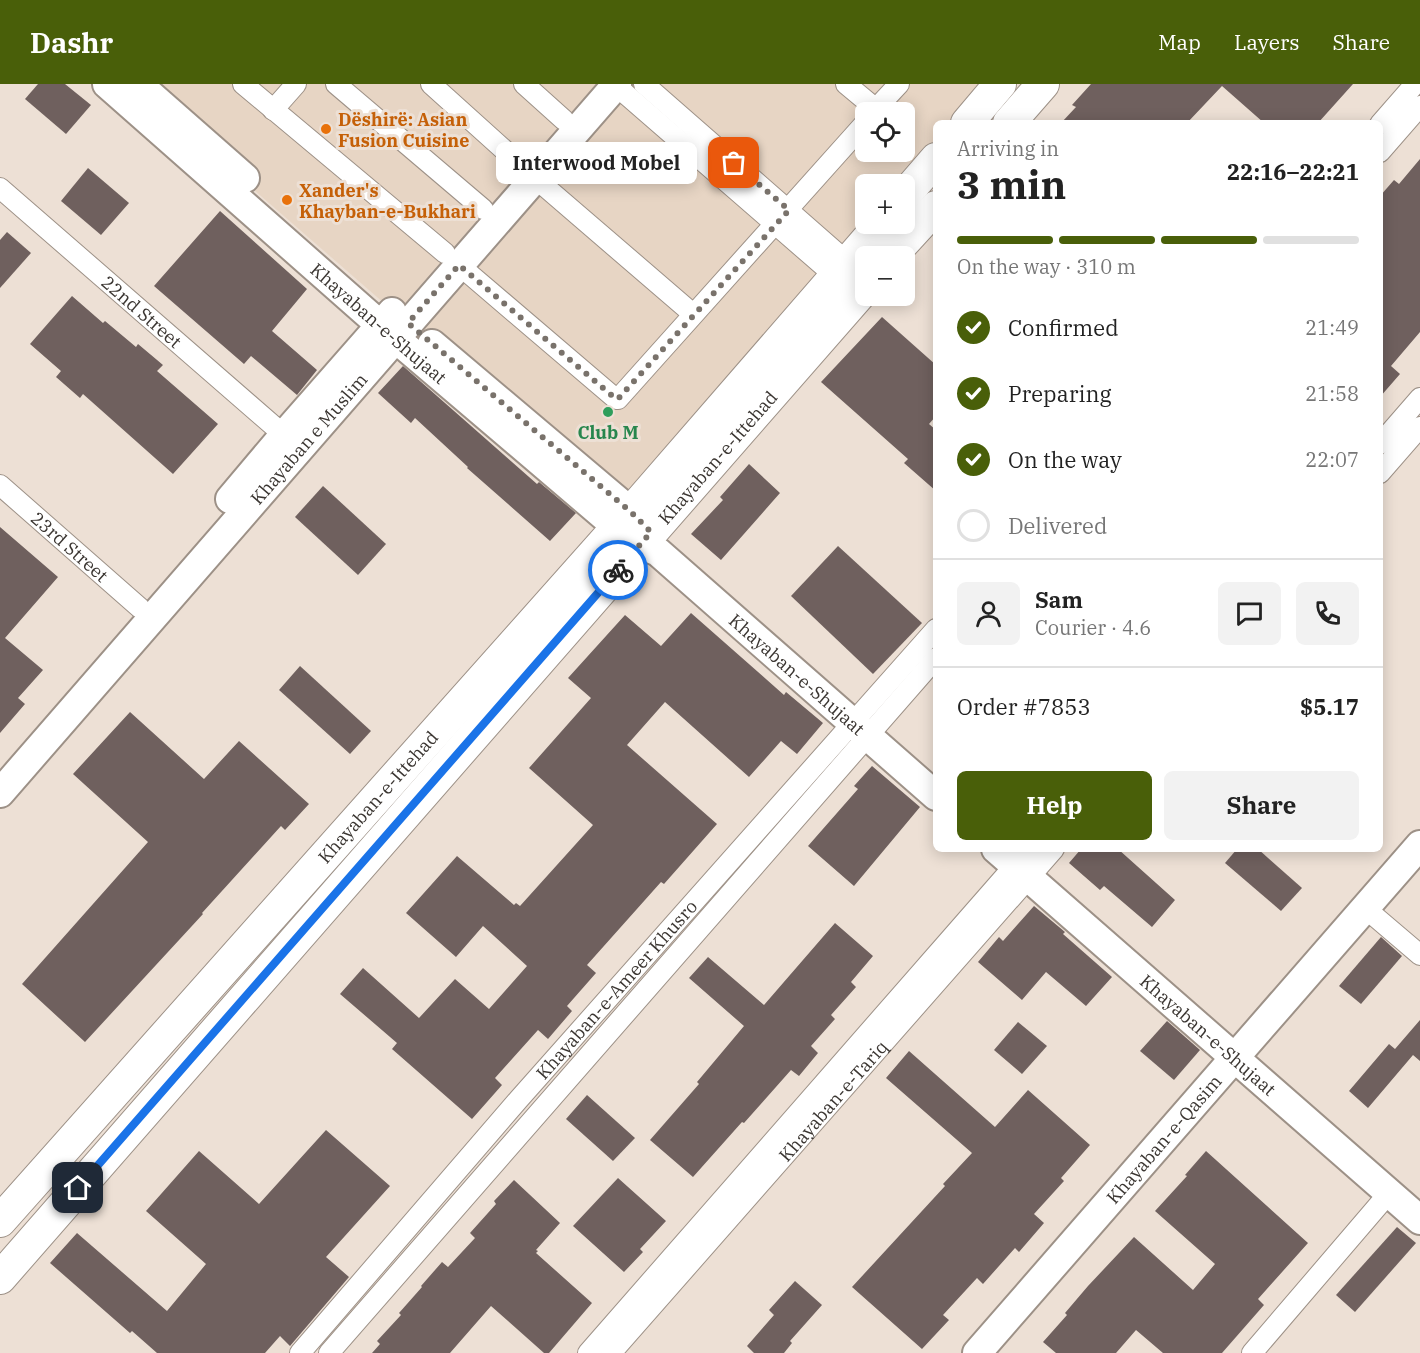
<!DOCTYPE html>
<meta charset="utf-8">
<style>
:root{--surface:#fff;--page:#f2f2f2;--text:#222;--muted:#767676;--line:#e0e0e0;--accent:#495f09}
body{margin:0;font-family:"IBM Plex Serif",serif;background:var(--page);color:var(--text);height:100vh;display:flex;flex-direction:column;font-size:22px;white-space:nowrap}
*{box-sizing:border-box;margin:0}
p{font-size:20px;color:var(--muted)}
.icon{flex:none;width:33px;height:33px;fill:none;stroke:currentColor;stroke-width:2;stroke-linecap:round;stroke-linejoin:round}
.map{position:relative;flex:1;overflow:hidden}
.panel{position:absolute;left:933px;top:36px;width:450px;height:732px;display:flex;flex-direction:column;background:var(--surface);border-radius:9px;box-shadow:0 3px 15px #0003}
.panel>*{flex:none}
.controls{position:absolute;left:855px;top:18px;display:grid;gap:12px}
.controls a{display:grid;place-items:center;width:60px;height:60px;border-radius:9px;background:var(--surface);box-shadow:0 3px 15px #0003;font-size:30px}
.pin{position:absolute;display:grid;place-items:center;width:51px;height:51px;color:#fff;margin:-26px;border-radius:12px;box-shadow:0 3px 9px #0006}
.courier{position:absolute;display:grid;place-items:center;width:60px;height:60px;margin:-30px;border:4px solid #1a73e8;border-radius:50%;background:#fff;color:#222;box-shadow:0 2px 8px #0007}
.bubble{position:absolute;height:42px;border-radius:9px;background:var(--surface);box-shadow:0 3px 15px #0003;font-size:20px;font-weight:700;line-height:42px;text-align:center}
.head em{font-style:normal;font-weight:700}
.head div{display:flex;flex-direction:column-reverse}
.head{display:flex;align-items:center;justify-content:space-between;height:102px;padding:0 24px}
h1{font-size:39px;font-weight:700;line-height:45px}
.bar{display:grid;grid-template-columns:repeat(4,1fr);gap:9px 6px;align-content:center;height:72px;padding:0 24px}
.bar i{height:8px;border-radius:4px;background:var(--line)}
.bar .selected{background:var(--accent)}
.bar p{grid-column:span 4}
.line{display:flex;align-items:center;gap:15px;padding:0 24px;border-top:2px solid var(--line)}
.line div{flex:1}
.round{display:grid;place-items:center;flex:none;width:63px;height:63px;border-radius:9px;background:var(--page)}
ol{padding:0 24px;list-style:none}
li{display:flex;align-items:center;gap:18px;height:66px}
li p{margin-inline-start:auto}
li .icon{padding:6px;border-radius:50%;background:var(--accent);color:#fff;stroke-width:4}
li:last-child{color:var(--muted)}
li i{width:33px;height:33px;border:3px solid var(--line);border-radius:50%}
.button{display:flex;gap:12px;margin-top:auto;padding:12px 24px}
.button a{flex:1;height:69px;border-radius:9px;background:var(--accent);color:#fff;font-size:24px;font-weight:700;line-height:69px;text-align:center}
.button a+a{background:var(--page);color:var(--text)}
header{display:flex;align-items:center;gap:36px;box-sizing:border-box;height:84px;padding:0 30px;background:var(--accent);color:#fff}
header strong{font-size:28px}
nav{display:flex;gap:33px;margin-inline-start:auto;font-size:21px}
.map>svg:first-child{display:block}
</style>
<header>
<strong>Dashr</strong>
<nav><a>Map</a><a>Layers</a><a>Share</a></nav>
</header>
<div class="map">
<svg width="1420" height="1269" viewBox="0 0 1420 1269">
<rect width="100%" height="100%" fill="#ede0d5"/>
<!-- commercial -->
<path fill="#e7d5c4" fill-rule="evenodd" d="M132 0H982L949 39H936V54L897 100H866L865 138 622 426ZM866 28H904V68H866Z"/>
<!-- building -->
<g fill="#6f605e">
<path d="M38 0H65L91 21 66 50 25 15Z"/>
<path d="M1091 0H1353L1318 39H1264L1222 2 1187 39H1061L1076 23 1072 21Z"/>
<path d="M1420 75V248L1391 282 1400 290 1380 313V112L1394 96 1399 100Z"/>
<path d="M88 84 129 119 101 151 61 117Z"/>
<path d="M220 127 307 205 272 247 317 286 297 311 251 272 244 280 154 202Z"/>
<path d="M7 148 31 169 0 204V156Z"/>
<path d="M72 212 103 239 105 237 136 263 138 260 163 281 157 287 218 340 173 390 83 310 80 314 56 293 61 287 30 260Z"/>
<path d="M882 233 936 281V332L929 340 936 346V407L904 379 908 375 821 298Z"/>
<path d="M403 282 537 400 539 398 576 429 550 457 467 384 468 383 415 334 411 339 378 309Z"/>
<path d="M749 380 780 409 721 476 691 450 723 416 720 413Z"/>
<path d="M323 402 386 460 358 491 295 433Z"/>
<path d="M0 443 58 493 5 554 43 586 18 614 25 620 0 649Z"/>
<path d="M838 462 922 539 873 590 791 512Z"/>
<path d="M691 529 784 611 786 608 823 639 797 670 781 657 749 693 665 618 627 661 717 740 664 800 661 798 587 881 596 889 567 922 572 927 548 955 538 946 495 994 502 1001 472 1035 392 965 397 959 340 910 363 884 419 934 455 895 489 925 527 882 483 842 456 873 406 829 457 772 514 821 516 819 520 822 593 741 529 684 591 614 568 594 625 531 661 562Z"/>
<path d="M300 582 371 647 350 670 279 606Z"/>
<path d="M130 628 204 695 239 657 309 720 285 746 281 742 202 829 203 830 85 958 22 900 148 758 73 690Z"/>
<path d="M872 682 920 723 854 802 808 762 858 705 854 702Z"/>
<path d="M1081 765H1118L1175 816 1152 843 1104 802 1100 806 1069 779Z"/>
<path d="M1237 765H1258L1302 804 1281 827 1225 779Z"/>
<path d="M1034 822 1065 848 1063 850 1112 893 1086 922 1046 888 1022 916 978 878 999 853 1003 857Z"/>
<path d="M835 839 873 872 851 898 856 903 831 931 835 935 811 962 818 969 799 992 791 986 744 1039 742 1038 693 1093 650 1056 699 1000 697 998 744 942 689 894 708 873 764 921Z"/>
<path d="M1381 853 1402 872 1361 920 1339 902Z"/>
<path d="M1420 936V977L1413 971 1368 1024 1349 1007 1389 960 1395 965Z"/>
<path d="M1167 937 1200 966 1174 996 1140 967Z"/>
<path d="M1018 938 1047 962 1022 990 994 966Z"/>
<path d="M909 967 995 1043 1028 1006 1090 1061 1061 1094 1064 1097 1034 1130 1044 1139 1019 1168 1015 1164 983 1200 977 1194 943 1231 949 1236 922 1265 852 1203 945 1102 943 1100 972 1069 886 994Z"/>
<path d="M587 1011 635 1054 613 1077 566 1035Z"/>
<path d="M326 1046 390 1102 326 1173 349 1193 290 1262 280 1252 265 1269H157L132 1247 130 1249 50 1179 77 1149 167 1227 206 1180 146 1127 199 1067 259 1120Z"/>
<path d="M1206 1067 1308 1159 1258 1215 1264 1221 1222 1269H1163L1136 1246 1116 1269H1056L1043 1258 1067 1231 1065 1229 1088 1202 1134 1153 1193 1206 1215 1180 1155 1127 1187 1092 1185 1091Z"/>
<path d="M618 1094 666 1137 640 1165 643 1168 624 1188 573 1142Z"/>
<path d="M514 1096 560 1139 536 1166 538 1167 536 1169 592 1219 549 1269H544L491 1222 450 1269H372L380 1260 377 1257 401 1231 399 1229 422 1203 421 1202 442 1178 448 1183 475 1154 470 1149 496 1120 494 1117Z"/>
<path d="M1397 1143 1416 1159 1355 1228 1336 1211Z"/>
<path d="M795 1197 822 1221 790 1257 792 1259 784 1269H754L747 1262 774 1231 769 1226Z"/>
</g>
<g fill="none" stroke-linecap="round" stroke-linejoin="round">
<!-- street casing -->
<g stroke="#9d9187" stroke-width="22">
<g id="street">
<path d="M243 0 445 169"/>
<path d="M336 0 483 125"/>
<path d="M431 0 522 82"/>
<path d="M524 0 564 36"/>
<path d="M614 0 842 198"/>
<path d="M644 0 854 184"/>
<path d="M846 0 876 25"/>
<path d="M273 26 296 0"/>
<path d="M873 28 899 0"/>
<path d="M1380 40 1415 0"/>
<path d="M1380 68 1420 22"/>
<path d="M535 94 693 230"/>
<path id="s1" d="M0 104 284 351"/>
<path d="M459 181 616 315H618L866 38"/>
<path d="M1380 360 1420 314"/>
<path d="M1380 389 1420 343"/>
<path id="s2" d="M0 401 140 524"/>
<path d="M1365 824 1420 871"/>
<path id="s3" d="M300 1269 519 1015 936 545"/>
<path d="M329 1269 936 574"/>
<path d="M588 1269 1029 765"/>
<path id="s4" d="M611 1269 1054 765"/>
<path d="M1252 1269 1389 1109"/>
</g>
</g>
<!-- secondary casing -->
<g stroke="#9d9187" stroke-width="32">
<g id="secondary">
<path id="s5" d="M107 0 395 254 617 443 640 460 658 468 936 712"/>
<path d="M138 0 245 94"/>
<path d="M432 260 631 428 647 445"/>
<path d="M230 415 284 351 392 228"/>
<path id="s6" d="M0 709 617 0"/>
<path id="s7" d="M996 765 1420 1136"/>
<path id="s8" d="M977 1269 1420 761"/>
</g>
</g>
<!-- primary casing -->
<g stroke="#9d9187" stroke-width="34">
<g id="primary">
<path d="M967 39 1000 0"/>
<path d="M1009 39 1043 0"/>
<path d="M904 112 936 75"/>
<path d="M891 172 936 123"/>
<path id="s9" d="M0 1137 631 428 881 140"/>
<path id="s10" d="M0 1194 866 203"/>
</g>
</g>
<!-- street -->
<use href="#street" stroke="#fff" stroke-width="20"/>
<!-- secondary -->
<use href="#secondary" stroke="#fff" stroke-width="28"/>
<!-- primary -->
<use href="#primary" stroke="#fff" stroke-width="32"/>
</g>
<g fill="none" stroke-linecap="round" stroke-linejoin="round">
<!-- done -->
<path stroke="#79726b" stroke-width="6" stroke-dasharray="0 10.8" d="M618 486 651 448 631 428 408 239 459 181 616 315H618L789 126 734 79"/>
<!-- route -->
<path stroke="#1a73e8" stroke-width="8" d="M78 1104 618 486"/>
</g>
<!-- markers -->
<g fill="#e8710a" stroke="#ede0d5" stroke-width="2">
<circle cx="326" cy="45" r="6"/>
<circle cx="287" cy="116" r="6"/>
</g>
<circle fill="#2e9e5b" stroke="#ede0d5" stroke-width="2" cx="608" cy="328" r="6"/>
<g text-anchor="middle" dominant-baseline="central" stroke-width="6" stroke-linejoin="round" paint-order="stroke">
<!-- food labels -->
<g font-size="18" font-weight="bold" fill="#c56008" stroke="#ede0d5" text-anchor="start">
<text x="338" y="35">Dëshirë: Asian<tspan x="338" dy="21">Fusion Cuisine</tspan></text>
<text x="299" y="106">Xander's<tspan x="299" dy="21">Khayban-e-Bukhari</tspan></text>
</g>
<!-- street labels -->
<g font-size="18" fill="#3b3632" stroke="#ede0d5">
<text stroke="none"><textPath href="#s1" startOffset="188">22nd Street</textPath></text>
<text stroke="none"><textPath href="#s5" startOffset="362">Khayaban-e-Shujaat</textPath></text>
<text stroke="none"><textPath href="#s6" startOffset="470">Khayaban e Muslim</textPath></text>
<text stroke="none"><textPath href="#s10" startOffset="1090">Khayaban-e-Ittehad</textPath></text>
<text stroke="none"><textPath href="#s2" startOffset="93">23rd Street</textPath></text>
<text stroke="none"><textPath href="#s5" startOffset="909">Khayaban-e-Shujaat</textPath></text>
<text stroke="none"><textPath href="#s9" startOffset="568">Khayaban-e-Ittehad</textPath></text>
<text stroke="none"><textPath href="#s3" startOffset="482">Khayaban-e-Ameer Khusro</textPath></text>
<text stroke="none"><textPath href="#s7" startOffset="282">Khayaban-e-Shujaat</textPath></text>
<text stroke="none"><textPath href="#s4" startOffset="336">Khayaban-e-Tariq</textPath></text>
<text stroke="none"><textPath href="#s8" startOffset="284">Khayaban-e-Qasim</textPath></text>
</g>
<!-- leisure labels -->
<g font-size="18" font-weight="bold" fill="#27864d" stroke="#ede0d5">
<text x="608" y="348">Club M</text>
</g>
</g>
</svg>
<div class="controls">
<a><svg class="icon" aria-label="locate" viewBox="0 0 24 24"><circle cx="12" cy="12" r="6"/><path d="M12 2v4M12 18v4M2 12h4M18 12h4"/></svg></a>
<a>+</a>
<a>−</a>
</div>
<div class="pin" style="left:734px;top:79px;background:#ea580c"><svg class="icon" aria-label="bag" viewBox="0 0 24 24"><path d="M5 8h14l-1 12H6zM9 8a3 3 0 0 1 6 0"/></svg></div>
<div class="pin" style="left:78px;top:1104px;background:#1f2937"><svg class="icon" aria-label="home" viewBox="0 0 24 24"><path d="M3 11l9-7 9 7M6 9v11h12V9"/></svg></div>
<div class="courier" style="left:618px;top:486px"><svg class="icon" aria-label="bike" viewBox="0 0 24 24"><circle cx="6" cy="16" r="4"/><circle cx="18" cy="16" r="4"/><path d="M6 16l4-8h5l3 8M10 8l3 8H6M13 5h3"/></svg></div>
<div class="bubble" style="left:496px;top:58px;width:201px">Interwood Mobel</div>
<section class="panel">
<div class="head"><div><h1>3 min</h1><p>Arriving in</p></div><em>22:16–22:21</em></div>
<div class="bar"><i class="selected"></i><i class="selected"></i><i class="selected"></i><i></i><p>On the way · 310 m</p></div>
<ol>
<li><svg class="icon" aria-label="check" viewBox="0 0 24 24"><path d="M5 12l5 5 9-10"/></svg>Confirmed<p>21:49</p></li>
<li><svg class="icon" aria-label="check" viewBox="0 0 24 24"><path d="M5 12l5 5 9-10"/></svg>Preparing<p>21:58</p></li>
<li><svg class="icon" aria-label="check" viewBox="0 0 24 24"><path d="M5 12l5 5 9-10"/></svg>On the way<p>22:07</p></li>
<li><i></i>Delivered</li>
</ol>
<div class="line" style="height:108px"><a class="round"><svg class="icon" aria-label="person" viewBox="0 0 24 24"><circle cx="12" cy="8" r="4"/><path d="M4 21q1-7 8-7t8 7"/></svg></a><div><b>Sam</b><p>Courier · 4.6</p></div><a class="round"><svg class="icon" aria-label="chat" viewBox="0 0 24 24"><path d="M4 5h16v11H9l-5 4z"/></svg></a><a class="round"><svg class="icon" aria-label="phone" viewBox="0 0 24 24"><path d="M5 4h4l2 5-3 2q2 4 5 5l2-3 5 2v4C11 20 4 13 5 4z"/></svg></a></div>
<div class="line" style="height:78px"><div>Order #7853</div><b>$5.17</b></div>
<div class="button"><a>Help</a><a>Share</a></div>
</section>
</div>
